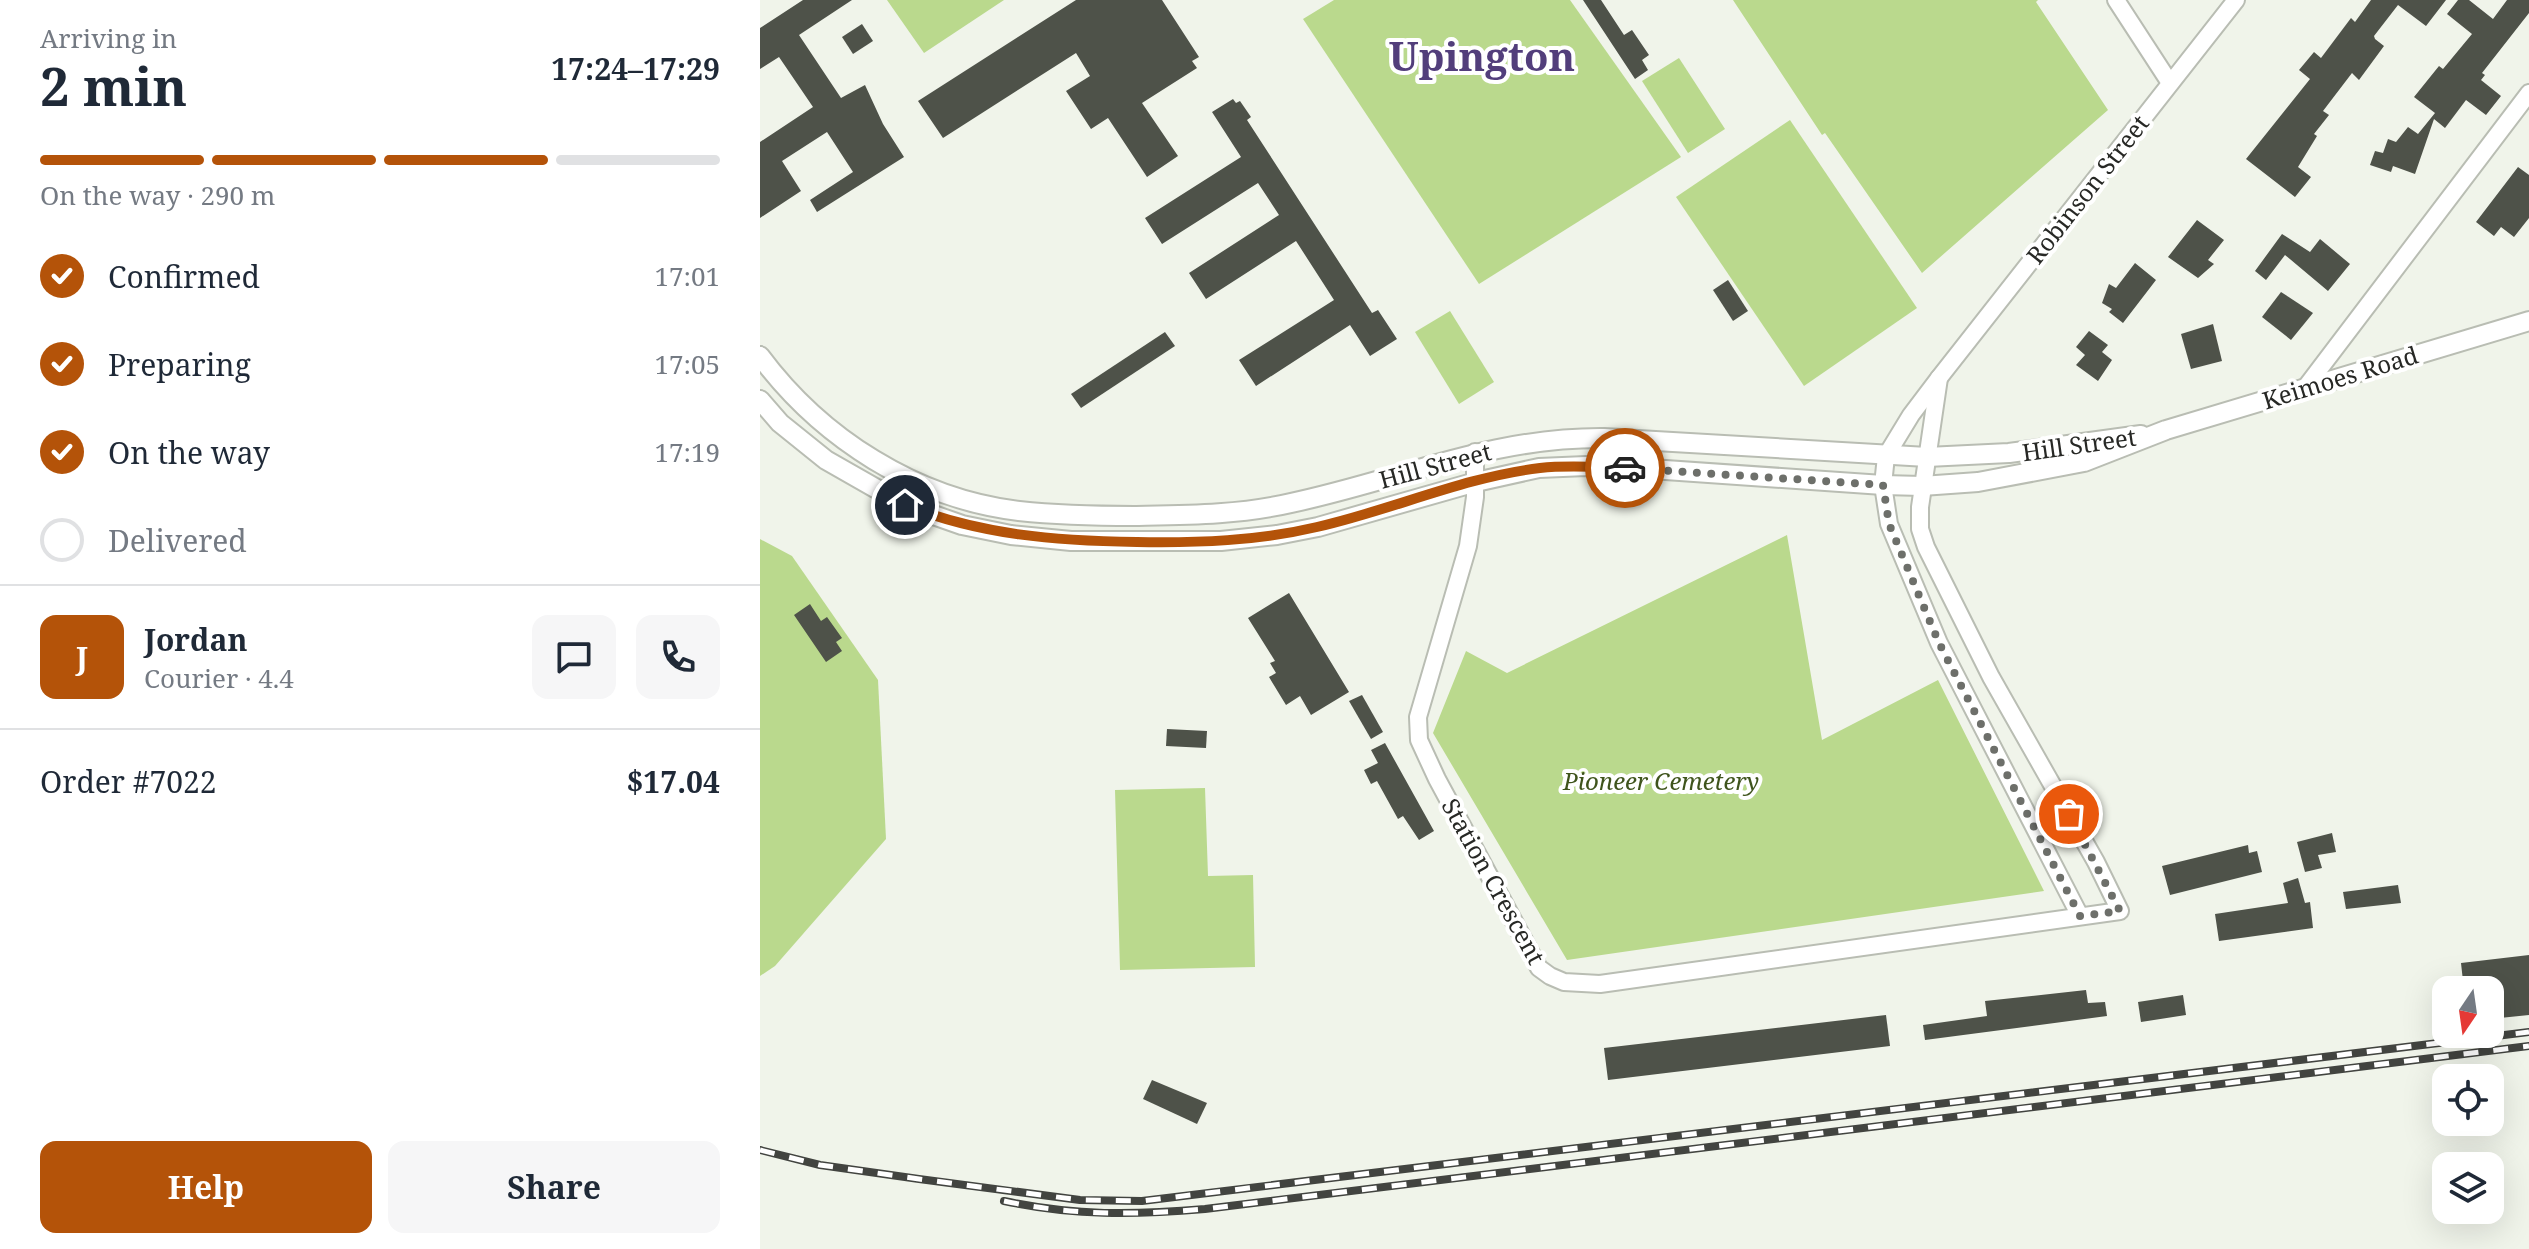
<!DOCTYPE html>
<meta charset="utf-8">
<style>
:root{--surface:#fff;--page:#f6f6f7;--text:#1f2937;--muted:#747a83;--line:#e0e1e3;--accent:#b45309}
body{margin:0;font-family:"Noto Serif",serif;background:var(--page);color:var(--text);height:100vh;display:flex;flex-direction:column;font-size:30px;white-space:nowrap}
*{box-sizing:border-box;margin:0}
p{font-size:26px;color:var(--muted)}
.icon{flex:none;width:44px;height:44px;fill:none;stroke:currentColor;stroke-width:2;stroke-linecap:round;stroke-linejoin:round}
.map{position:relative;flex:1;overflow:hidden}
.sheet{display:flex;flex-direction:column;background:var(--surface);width:760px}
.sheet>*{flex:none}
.needle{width:52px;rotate:193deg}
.fabs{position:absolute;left:1672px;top:976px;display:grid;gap:16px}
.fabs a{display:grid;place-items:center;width:72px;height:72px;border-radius:16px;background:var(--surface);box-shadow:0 8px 32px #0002;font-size:40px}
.pin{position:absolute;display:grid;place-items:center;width:68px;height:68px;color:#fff;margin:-34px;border:4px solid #fff;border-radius:50%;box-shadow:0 2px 8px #0007}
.courier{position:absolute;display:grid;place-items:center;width:80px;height:80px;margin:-40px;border:6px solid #b45309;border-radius:50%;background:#fff;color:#222;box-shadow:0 2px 10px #0007}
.headline em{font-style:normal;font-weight:700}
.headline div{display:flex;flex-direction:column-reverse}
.headline{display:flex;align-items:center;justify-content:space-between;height:136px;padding:0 40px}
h1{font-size:52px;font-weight:700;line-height:60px}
.bar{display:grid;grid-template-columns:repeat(4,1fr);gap:12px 8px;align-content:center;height:96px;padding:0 40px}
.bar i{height:10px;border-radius:6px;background:var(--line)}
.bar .active{background:var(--accent)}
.bar p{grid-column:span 4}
.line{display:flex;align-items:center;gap:20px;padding:0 40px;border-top:2px solid var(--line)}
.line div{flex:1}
.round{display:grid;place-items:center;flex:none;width:84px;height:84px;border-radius:16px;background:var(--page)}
ol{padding:0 40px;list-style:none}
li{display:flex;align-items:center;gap:24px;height:88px}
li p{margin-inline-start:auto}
li .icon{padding:8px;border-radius:50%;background:var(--accent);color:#fff;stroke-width:4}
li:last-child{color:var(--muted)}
li i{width:44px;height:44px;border:4px solid var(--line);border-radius:50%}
.primary-button{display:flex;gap:16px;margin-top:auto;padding:16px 40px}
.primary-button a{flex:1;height:92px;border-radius:16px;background:var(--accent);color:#fff;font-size:32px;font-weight:700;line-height:92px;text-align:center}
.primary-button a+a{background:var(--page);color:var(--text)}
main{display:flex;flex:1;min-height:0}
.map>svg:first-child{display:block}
</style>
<main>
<section class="sheet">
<div class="headline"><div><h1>2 min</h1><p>Arriving in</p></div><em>17:24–17:29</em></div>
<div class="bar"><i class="active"></i><i class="active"></i><i class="active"></i><i></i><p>On the way · 290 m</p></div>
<ol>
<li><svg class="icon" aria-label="check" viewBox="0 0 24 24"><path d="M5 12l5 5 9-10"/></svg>Confirmed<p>17:01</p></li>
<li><svg class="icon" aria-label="check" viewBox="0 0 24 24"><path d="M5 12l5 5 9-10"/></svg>Preparing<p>17:05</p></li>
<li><svg class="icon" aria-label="check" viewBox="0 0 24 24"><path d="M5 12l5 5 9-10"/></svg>On the way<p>17:19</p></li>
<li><i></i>Delivered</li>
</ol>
<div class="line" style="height:144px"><b class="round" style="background:var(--accent);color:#fff">J</b><div><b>Jordan</b><p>Courier · 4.4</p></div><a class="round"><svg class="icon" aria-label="chat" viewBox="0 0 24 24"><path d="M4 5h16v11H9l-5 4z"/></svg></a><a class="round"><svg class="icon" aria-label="phone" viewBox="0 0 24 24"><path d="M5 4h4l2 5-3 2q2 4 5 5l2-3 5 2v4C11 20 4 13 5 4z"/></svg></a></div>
<div class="line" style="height:104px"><div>Order #7022</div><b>$17.04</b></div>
<div class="primary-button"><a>Help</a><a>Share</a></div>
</section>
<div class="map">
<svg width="1769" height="1249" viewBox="0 0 1769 1249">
<rect width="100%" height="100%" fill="#f0f4ea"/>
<!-- green -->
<g fill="#bad98d">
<path d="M127 0H244L164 53Z"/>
<path d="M574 0H810L921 157 719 284 543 19Z"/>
<path d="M973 0H1278L1276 2 1348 110 1162 273 1065 133 1062 135Z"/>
<path d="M919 58 965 129 928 153 882 81Z"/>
<path d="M1030 120 1157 308 1044 386 916 197Z"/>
<path d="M690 311 734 382 699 404 655 332Z"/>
<path d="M1027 535 1062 740 1178 680 1284 891 807 960 673 733 706 651 747 673Z"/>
<path d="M0 539 32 556 118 680 126 839 15 966 0 976Z"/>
<path d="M445 788 448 876 493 875 495 967 360 970 355 790Z"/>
</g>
<!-- building -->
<g fill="#4e5249">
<path d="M43 0H92L39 35 81 98 105 85 123 124 144 157 57 212 50 200 93 172 67 132 22 161 41 191 0 218V142L53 107 19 57 0 69V28Z"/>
<path d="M316 0H402L439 57 432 61 437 68 382 103 418 156 387 177 348 118 331 129 306 91 330 76 316 53 183 138 158 101Z"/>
<path d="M823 0H841L864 35 872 30 889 55 882 60 888 70 875 79Z"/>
<path d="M1611 0H1686L1666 26 1638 5 1614 36 1615 39 1624 46 1599 80 1592 73 1563 111 1569 115 1554 134 1557 136 1538 167 1551 177 1535 197 1486 159 1550 79 1539 70 1554 52 1561 58 1591 18 1595 22Z"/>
<path d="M1698 0H1709L1733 19 1747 0H1769V13L1722 73 1725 75 1721 80 1741 96 1726 115 1706 100 1685 128 1674 119 1655 174 1633 166 1631 172 1610 165 1615 151 1623 153 1628 139 1636 142 1648 127 1658 134 1675 113 1654 97 1679 66 1683 69 1712 34 1687 14Z"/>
<path d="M102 24 113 41 93 54 82 37Z"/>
<path d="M473 99 476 103 480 101 491 117 487 120 612 313 618 310 637 339 610 356 590 325 496 386 479 360 574 300 536 241 446 299 429 273 519 215 498 183 402 244 385 218 481 157 452 112Z"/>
<path d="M1758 167 1769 175V218L1754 237 1741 227 1734 236 1716 222Z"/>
<path d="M1437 220 1464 240 1448 260 1454 264 1438 278 1408 257Z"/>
<path d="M1522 234 1550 252 1560 239 1590 264 1568 291 1525 255 1506 280 1495 271Z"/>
<path d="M1375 263 1396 280 1363 323 1349 312 1352 309 1342 303 1349 284 1356 288Z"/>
<path d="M968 280 988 311 973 321 953 290Z"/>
<path d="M1521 292 1553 313 1531 340 1502 317Z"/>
<path d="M1453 324 1462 361 1431 369 1421 334Z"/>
<path d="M1329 331 1348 345 1342 352 1352 360 1338 381 1316 365 1325 355 1316 347Z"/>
<path d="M405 332 415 346 321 408 311 394Z"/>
<path d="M529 593 589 692 551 715 540 696 526 705 509 677 516 673 510 663 515 661 488 618Z"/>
<path d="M50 604 61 621 67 617 82 638 76 642 82 651 66 662 34 615Z"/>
<path d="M602 695 623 732 611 739 589 701Z"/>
<path d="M407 729 447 731 446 748 406 746Z"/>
<path d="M625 743 674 831 659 840 643 816 638 819 617 781 611 784 604 770 618 763 611 750Z"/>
<path d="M1572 833 1576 852 1558 855 1562 868 1545 872 1537 842Z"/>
<path d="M1488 845 1489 853 1497 851 1502 872 1410 895 1402 866Z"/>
<path d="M1538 878 1545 903 1550 902 1553 928 1459 941 1455 914 1528 903 1523 883Z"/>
<path d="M1638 885 1641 903 1586 909 1583 892Z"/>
<path d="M1769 955V1015L1730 1019V990H1704L1701 963Z"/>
<path d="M1326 990 1328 1003 1345 1002 1347 1016 1165 1040 1163 1025 1227 1016 1225 1001Z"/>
<path d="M1423 995 1426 1015 1381 1022 1378 1002Z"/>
<path d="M1126 1015 1130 1046 848 1080 844 1048Z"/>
<path d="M392 1080 447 1103 437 1124 383 1099Z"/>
</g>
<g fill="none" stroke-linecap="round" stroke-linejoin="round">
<!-- minor casing -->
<g stroke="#b9bdb3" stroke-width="20">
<g id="minor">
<path d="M1356 0 1410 83"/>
<path d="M1545 388 1769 93"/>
<path d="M715 452V497L708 546 658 717 659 740 677 779 779 968 790 976 804 982 840 984 1360 911 1336 862 1231 677 1166 547 1160 529V507L1179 378"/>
<path d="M1320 916 1179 643 1129 524 1123 485 1126 456 1151 415 1179 378 1476 0"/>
</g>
</g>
<!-- tertiary casing -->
<g stroke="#b9bdb3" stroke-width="22">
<g id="tertiary">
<path d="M0 356C61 438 156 499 259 511 297 515 336 516 374 516 427 515 479 515 531 503 640 480 730 437 844 438L1167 457 1249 453 1381 435"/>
<path d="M0 400 20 423 66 460 145 505 202 525 251 535 311 541H461L517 535 558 527 716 482 779 468 826 466 891 469 1123 485 1162 486 1218 482 1324 462 1406 430 1769 321"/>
</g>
</g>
<!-- minor -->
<use href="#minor" stroke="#fff" stroke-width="16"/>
<!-- tertiary -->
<use href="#tertiary" stroke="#fff" stroke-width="18"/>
<!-- rail casing -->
<g stroke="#424440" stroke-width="8">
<g id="rail">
<path d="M0 1150 60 1165 159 1179 320 1200 382 1201 1769 1032"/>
<path d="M244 1201C314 1216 374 1215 445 1209L1769 1046"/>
</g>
</g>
<!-- rail -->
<use href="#rail" stroke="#fff" stroke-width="5" stroke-dasharray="15" stroke-linecap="butt"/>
</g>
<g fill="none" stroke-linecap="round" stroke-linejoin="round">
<!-- done -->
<path stroke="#6d6f6a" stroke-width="8" stroke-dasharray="0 14.4" d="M865 468 1123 485 1129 524 1179 643 1320 916 1360 911 1309 814"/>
<!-- route -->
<path stroke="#b45309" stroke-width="10" d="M145 505C221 535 296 541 377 542 437 543 498 541 557 527 632 510 704 477 780 468 808 465 837 467 865 468"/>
</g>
<g text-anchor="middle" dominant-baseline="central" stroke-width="8" stroke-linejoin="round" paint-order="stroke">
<!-- street labels -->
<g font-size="24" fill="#272825" stroke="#fff">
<text transform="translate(1327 189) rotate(-52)">Robinson Street</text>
<text transform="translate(1580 377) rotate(-17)">Keimoes Road</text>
<text transform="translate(1319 444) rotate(-8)">Hill Street</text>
<text transform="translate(675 465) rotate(-15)">Hill Street</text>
<text transform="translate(734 881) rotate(61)">Station Crescent</text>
</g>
<!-- park labels -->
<g font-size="24" font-style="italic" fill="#3f541c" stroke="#fff">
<text x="901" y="780">Pioneer Cemetery</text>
</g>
<!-- town labels -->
<g font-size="40" font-weight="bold" fill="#523e7b" stroke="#fff">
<text x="722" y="55">Upington</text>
</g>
</g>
</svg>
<div class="fabs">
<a><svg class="needle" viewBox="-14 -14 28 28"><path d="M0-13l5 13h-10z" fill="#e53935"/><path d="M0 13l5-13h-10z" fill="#747a83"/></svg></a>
<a><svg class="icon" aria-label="locate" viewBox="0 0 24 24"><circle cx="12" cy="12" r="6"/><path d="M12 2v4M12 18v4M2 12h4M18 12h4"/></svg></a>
<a><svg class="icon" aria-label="layers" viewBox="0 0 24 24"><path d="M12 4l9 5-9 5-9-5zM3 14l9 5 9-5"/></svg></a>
</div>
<div class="pin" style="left:1309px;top:814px;background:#ea580c"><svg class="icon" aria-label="bag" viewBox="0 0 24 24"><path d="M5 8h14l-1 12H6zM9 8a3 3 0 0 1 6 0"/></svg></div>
<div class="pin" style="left:145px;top:505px;background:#1f2937"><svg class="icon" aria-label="home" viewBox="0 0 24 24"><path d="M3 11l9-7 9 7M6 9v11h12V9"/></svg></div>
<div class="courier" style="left:865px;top:468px"><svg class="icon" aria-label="car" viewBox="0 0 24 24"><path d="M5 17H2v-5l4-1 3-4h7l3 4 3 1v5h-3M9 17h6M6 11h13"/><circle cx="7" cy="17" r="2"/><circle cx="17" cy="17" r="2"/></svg></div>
</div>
</main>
